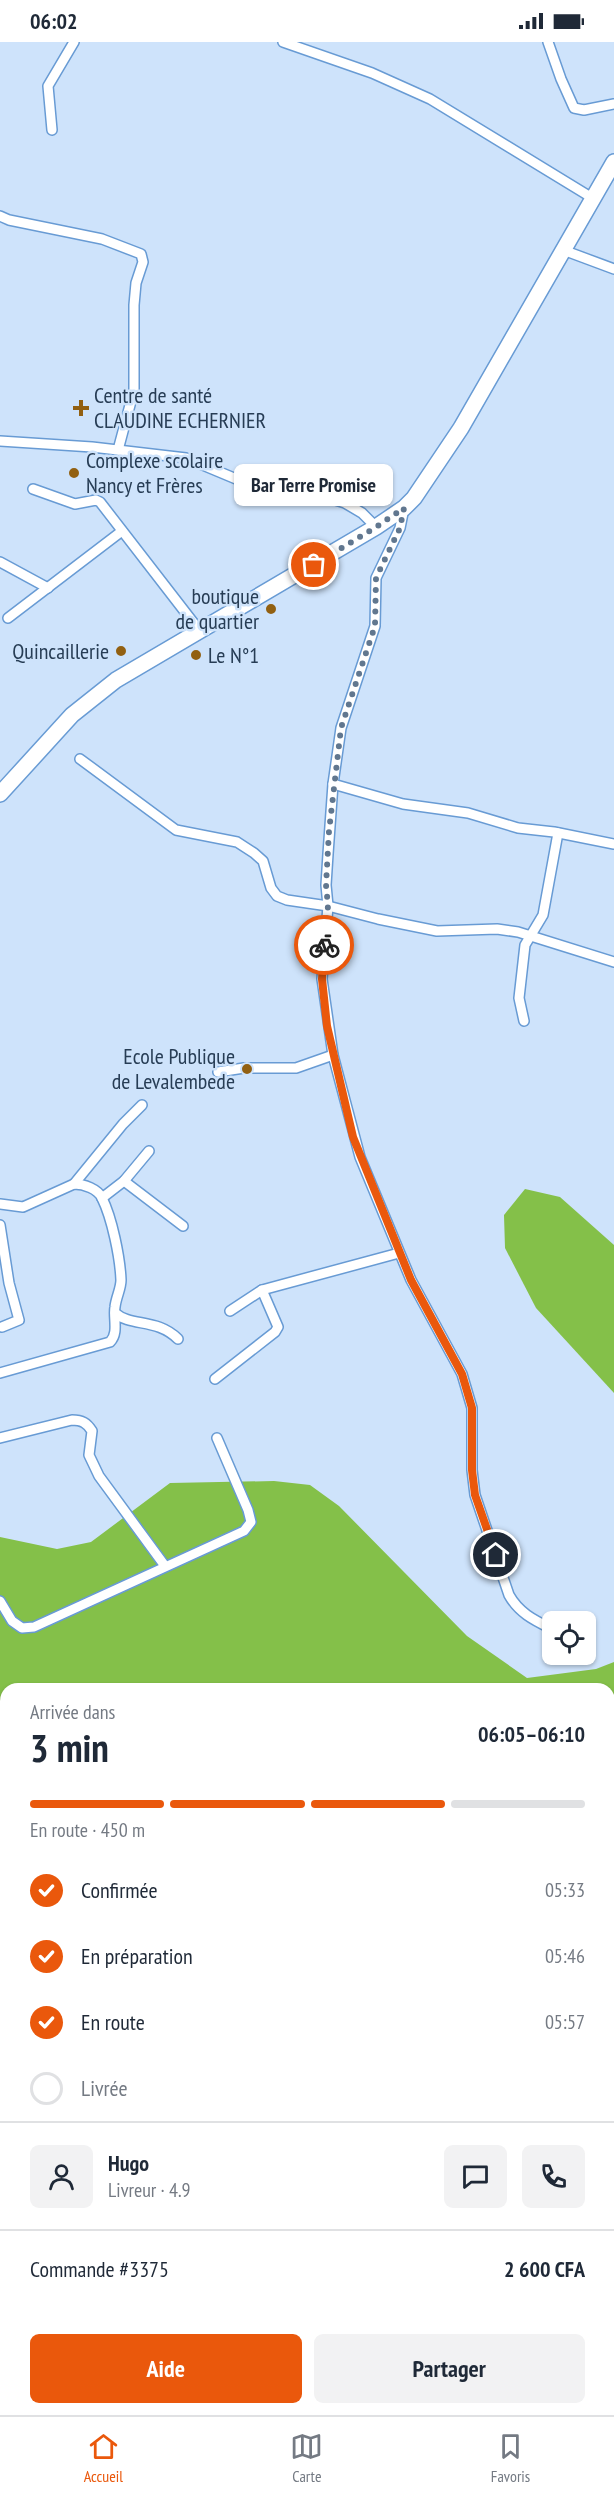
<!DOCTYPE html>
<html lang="fr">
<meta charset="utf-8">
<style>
:root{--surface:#fff;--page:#f2f2f3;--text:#1f2937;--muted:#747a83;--line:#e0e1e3;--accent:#ea580c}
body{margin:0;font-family:"PT Sans Narrow",sans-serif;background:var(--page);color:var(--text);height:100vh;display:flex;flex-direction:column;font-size:22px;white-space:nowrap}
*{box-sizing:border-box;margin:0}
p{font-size:20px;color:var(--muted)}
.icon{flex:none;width:33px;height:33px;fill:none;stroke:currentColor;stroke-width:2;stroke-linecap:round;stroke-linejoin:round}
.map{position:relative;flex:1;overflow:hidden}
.side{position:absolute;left:0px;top:1641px;width:615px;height:732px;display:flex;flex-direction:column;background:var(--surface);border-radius:18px 18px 0 0;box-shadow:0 2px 4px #0004}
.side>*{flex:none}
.tools{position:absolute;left:542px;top:1569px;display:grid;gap:12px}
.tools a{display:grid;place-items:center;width:54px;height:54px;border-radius:9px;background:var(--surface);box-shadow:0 2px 4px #0004;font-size:30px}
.pin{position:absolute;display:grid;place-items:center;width:51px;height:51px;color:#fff;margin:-26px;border:3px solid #fff;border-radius:50%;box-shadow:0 2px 6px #0007}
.courier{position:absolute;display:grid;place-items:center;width:60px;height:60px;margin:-30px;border:4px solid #ea580c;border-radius:50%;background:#fff;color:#222;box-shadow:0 2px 8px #0007}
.bubble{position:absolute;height:42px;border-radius:9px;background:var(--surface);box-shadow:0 2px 4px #0004;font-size:20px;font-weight:700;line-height:42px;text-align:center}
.summary em{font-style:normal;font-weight:700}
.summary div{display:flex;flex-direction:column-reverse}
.summary{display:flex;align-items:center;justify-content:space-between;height:102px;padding:0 30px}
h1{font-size:39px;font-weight:700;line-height:45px}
.bar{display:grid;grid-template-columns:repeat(4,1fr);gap:9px 6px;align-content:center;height:72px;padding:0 30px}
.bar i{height:8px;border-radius:4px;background:var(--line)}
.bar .on{background:var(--accent)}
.bar p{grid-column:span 4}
.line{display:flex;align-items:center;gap:15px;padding:0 30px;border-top:2px solid var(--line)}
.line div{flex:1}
.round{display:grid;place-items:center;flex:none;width:63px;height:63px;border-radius:9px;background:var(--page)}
ol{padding:0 30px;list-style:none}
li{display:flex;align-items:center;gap:18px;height:66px}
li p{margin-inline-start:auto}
li .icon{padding:6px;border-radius:50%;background:var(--accent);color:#fff;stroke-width:4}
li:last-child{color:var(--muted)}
li i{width:33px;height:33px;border:3px solid var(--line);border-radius:50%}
.button{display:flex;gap:12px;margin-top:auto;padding:12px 30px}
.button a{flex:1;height:69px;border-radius:9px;background:var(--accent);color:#fff;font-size:24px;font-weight:700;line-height:69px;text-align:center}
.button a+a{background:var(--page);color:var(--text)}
.status{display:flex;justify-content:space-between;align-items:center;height:42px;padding:0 30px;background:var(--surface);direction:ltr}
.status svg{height:16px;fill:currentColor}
.menu{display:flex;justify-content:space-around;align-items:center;height:84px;border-top:2px solid var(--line);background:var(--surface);font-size:16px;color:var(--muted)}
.menu a{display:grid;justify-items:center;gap:3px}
.menu .on{color:var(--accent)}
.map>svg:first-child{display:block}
</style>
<div class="status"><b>06:02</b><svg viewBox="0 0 49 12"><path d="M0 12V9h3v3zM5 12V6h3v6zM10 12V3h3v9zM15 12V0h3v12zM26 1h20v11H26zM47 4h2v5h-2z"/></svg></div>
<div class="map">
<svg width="614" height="2373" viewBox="0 0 614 2373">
<rect width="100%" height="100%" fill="#cee3fb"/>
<!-- forest -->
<g fill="#84c049">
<path d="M525 1147 560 1155 614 1203V1351L536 1266 505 1206 504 1173Z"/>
<path d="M274 1439 310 1443 339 1464 467 1594 527 1636 596 1627 614 1620V2373H602L600 2367H609V1647H6V2367H320L317 2373H0V2237L3 2234 0 2221V1495L57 1507 91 1500 170 1441Z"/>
<path d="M323 2367H548L541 2373H327Z"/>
</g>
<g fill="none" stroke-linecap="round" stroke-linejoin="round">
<!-- minor casing -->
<g stroke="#689bd4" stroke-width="12">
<g id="minor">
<path d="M283 0 372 31 430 57 594 157"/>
<path d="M548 0 561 37 574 66 584 68 614 62"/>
<path d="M52 88 48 44 74 0"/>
<path d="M0 174 9 178 102 197 141 212 143 220 136 241 134 263V348L118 408"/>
<path d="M563 208 614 227"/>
<path d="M0 399 92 405 186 416 253 444 297 446 345 461 362 471 376 485"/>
<path d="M33 447 75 462 96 458 100 460 199 588"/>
<path d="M404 466 400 486 376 536 375 584 341 686 333 742 328 812 326 843 328 864 322 937 333 1013 360 1115 411 1238 462 1332 472 1366V1428L475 1453 509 1553C519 1571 534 1578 552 1587"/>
<path d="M0 520 48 546"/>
<path d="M8 576 122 489"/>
<path d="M80 717 176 788 237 800 254 811 263 819 271 846 277 854 287 858 328 864 378 877 437 889 497 887 518 890 614 920"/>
<path d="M333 742 403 762 468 771 518 786 554 790 614 802"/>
<path d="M524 979 519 956 525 903 543 873 558 791"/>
<path d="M218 1030 244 1026H296L333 1013"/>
<path d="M124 1139 183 1184"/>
<path d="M74 1142 123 1082 142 1063"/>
<path d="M102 1156 124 1139 149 1109"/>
<path d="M0 1162 23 1165 74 1142C84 1142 98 1147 102 1156 112 1176 120 1215 121 1238 121 1247 116 1255 115 1265 113 1276 119 1291 110 1300L0 1331"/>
<path d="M0 1183 9 1241 19 1278 2 1285"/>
<path d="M230 1269 262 1248 399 1211"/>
<path d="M115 1271C131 1285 157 1276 178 1297"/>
<path d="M215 1337 275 1290 278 1285 262 1248"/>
<path d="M0 1396 72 1378C82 1378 87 1381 92 1389L89 1413 99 1434 165 1524"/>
<path d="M0 1559 12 1579 22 1586 34 1585 244 1489 251 1480 248 1468 217 1396"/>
<path d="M585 1604 587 1606"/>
</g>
</g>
<!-- primary casing -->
<g stroke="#689bd4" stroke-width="18">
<path id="primary" d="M0 752 72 673 116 638 376 485 404 466 414 456 461 386 614 120"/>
</g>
<!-- minor -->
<use href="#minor" stroke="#fff" stroke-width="9"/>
<!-- primary -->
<use href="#primary" stroke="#fff" stroke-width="15"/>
</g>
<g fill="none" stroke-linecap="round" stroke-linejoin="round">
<!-- done -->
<path stroke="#61778f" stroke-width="6" stroke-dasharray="0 10.8" d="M314 523 376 485 404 466 400 486 376 536 375 584 341 686 329 789 326 843 328 864 324 903"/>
<!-- route -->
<path stroke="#ea580c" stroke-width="8" d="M324 903 322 937 327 984 353 1095 411 1238 462 1332 472 1366V1428L475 1453 496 1513"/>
</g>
<!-- markers -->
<g fill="#926011" stroke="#cee3fb" stroke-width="2">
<path d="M78 357h6v6h6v6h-6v6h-6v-6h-6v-6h6z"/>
<circle cx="74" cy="431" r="6"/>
<circle cx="271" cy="567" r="6"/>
<circle cx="121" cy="609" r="6"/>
<circle cx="196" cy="613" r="6"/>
<circle cx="247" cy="1027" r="6"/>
</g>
<g text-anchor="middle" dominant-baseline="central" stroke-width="5" stroke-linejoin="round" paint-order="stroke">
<!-- poi labels -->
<g font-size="22" fill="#273d55" stroke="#cee3fb" text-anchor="start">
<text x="94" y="353">Centre de santé<tspan x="94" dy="25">CLAUDINE ECHERNIER</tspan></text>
<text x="86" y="418">Complexe scolaire<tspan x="86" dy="25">Nancy et Frères</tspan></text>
<text x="259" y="554" text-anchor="end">boutique<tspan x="259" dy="25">de quartier</tspan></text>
<text x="109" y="609" text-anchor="end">Quincaillerie</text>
<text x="208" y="613">Le N°1</text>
<text x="235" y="1014" text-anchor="end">Ecole Publique<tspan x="235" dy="25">de Levalembede</tspan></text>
</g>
</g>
</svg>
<div class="tools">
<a><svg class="icon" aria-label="locate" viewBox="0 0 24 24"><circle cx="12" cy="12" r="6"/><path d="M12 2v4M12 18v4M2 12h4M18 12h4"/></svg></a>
</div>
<div class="pin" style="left:314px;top:523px;background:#ea580c"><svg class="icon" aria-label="bag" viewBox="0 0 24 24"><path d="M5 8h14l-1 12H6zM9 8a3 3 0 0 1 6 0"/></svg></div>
<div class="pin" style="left:496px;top:1513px;background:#1f2937"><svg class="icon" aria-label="home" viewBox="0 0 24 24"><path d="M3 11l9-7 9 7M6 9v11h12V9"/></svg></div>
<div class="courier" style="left:324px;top:903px"><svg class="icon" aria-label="bike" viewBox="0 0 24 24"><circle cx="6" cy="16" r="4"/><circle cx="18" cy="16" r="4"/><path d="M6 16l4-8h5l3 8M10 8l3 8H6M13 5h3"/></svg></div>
<div class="bubble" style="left:234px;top:422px;width:159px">Bar Terre Promise</div>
<section class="side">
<div class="summary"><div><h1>3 min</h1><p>Arrivée dans</p></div><em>06:05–06:10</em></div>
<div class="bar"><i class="on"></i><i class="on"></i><i class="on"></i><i></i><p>En route · 450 m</p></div>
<ol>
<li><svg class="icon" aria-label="check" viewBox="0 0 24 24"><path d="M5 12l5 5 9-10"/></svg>Confirmée<p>05:33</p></li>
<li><svg class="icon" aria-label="check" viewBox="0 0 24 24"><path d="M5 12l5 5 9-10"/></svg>En préparation<p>05:46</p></li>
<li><svg class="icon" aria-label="check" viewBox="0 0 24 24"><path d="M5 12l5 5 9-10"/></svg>En route<p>05:57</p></li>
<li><i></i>Livrée</li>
</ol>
<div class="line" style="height:108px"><a class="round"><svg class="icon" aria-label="person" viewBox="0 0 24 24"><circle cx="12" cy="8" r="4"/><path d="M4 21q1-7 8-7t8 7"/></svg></a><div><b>Hugo</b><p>Livreur · 4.9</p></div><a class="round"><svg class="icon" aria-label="chat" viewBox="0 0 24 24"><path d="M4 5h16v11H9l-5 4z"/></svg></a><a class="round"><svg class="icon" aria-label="phone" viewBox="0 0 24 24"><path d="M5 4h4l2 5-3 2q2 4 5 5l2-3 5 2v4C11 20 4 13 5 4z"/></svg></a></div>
<div class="line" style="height:78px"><div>Commande #3375</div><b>2 600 CFA</b></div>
<div class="button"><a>Aide</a><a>Partager</a></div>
</section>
</div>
<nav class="menu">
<a class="on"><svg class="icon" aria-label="home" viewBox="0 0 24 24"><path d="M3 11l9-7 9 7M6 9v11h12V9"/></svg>Accueil</a>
<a><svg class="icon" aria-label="map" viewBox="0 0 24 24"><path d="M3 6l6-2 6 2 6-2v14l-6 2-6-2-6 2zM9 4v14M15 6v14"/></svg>Carte</a>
<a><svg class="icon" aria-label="saved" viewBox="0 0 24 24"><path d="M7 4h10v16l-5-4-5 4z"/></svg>Favoris</a>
</nav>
